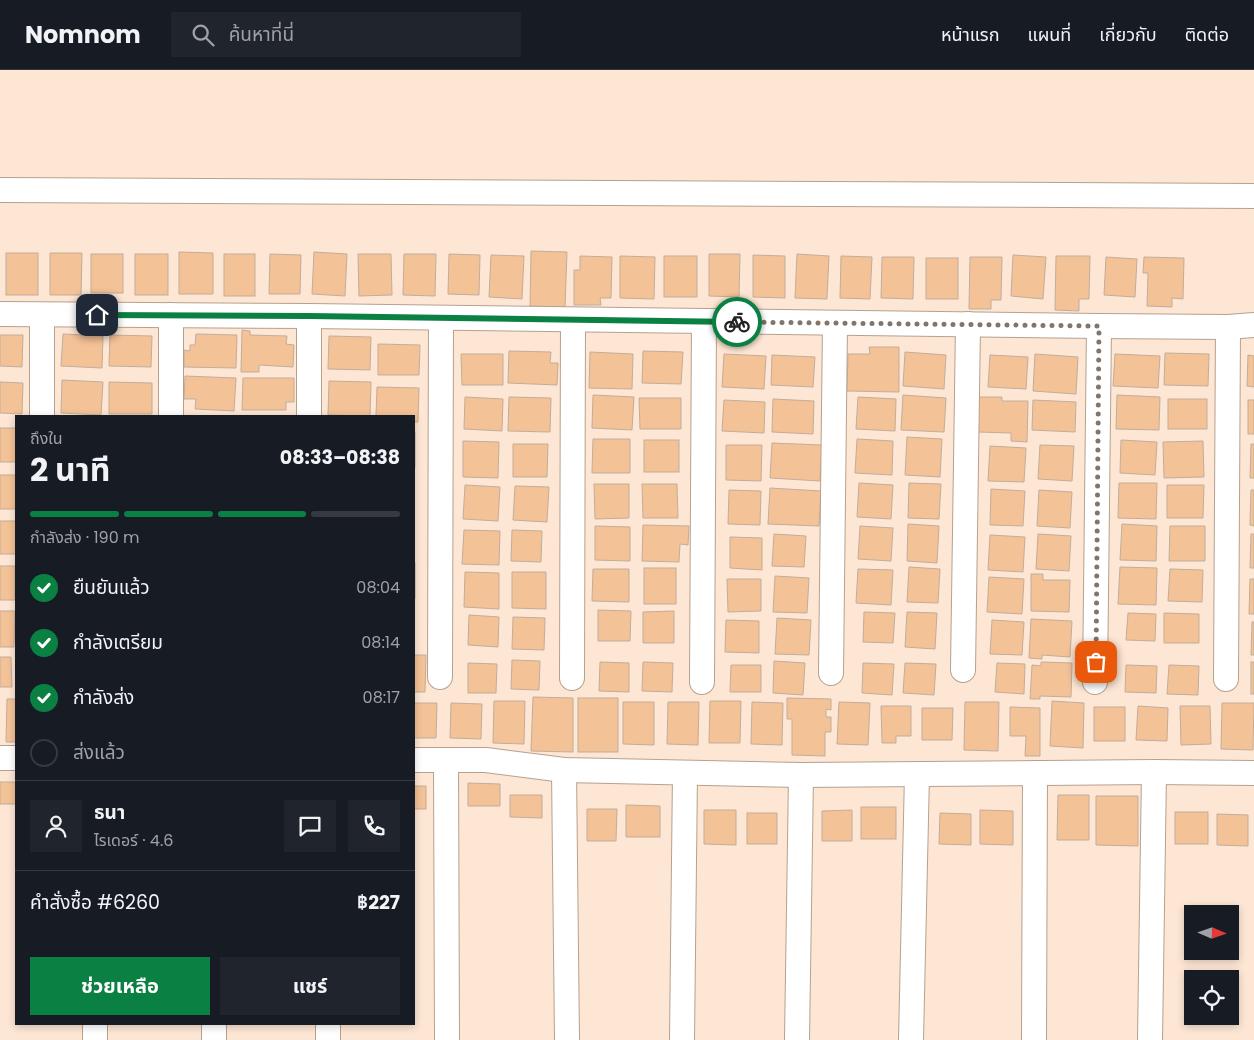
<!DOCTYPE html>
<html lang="th">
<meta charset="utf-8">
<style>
:root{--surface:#171b24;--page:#20242c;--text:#f1f3f6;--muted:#9ea1a6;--line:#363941;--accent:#0b8043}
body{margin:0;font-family:Poppins,"Noto Sans Thai",sans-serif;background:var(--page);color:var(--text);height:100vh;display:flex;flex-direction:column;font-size:19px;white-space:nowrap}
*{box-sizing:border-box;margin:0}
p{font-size:16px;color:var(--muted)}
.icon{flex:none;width:28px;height:28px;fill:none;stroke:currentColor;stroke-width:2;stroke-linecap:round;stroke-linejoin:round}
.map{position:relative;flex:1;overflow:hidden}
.drawer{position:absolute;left:15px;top:345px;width:400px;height:610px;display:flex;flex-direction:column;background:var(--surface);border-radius:0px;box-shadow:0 2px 8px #0003}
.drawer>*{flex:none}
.needle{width:32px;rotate:92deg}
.tools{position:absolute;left:1184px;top:835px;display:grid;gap:10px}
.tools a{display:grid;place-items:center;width:55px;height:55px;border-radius:0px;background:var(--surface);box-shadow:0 2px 8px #0003;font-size:25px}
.pin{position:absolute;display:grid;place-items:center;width:42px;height:42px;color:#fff;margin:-21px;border-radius:10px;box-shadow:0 2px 8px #0006}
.courier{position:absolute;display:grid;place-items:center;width:50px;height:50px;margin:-25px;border:4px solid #0b8043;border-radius:50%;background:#fff;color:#222;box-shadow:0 1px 6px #0007}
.overview em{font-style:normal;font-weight:700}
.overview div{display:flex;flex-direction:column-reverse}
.overview{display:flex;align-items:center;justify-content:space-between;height:85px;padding:0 15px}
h1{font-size:32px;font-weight:700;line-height:38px}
.bar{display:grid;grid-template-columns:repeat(4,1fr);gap:8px 5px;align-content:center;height:60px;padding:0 15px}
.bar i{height:6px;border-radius:4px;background:var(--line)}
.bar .current{background:var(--accent)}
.bar p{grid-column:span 4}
.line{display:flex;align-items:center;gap:12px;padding:0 15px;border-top:1px solid var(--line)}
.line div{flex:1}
.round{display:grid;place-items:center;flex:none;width:52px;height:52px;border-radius:0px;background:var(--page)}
ol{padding:0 15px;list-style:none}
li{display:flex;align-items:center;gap:15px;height:55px}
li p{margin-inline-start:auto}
li .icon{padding:5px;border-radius:50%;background:var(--accent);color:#fff;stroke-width:4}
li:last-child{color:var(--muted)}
li i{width:28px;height:28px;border:2px solid var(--line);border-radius:50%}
.primary-button{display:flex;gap:10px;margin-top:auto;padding:10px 15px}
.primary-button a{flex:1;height:58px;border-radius:0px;background:var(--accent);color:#fff;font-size:20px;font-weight:700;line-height:58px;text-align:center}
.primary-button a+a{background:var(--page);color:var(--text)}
header{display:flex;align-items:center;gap:30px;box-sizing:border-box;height:70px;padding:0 25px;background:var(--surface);border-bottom:1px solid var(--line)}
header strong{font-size:24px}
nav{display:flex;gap:28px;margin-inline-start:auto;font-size:18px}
.search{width:350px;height:45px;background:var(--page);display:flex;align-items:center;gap:12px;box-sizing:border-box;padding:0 18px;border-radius:0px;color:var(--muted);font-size:19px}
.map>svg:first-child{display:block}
</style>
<header>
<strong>Nomnom</strong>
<div class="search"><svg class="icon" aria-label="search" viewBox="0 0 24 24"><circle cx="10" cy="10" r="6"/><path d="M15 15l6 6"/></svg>ค้นหาที่นี่</div>
<nav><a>หน้าแรก</a><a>แผนที่</a><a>เกี่ยวกับ</a><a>ติดต่อ</a></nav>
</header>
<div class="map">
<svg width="1254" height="970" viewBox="0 0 1254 970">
<rect width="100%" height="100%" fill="#fde6d3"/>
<!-- building -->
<g fill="#f4c297" stroke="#c2ad9b">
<path d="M531 181 567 182 565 237 530 236Z"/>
<path d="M179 182 213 183V224H179Z"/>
<path d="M314 182 347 184 345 226 312 224Z"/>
<rect x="6" y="183" width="32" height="42"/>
<path d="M50 183H82L81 225H50Z"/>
<rect x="91" y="184" width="32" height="39"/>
<rect x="135" y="184" width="33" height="41"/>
<rect x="224" y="184" width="31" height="42"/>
<path d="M270 184 301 185 300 224H269Z"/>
<path d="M358 184H391L392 225 359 226Z"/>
<path d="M404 184H436L435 226 403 225Z"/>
<path d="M449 184 480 185 479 225 448 224Z"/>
<path d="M709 184H740L739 227 709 226Z"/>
<path d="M797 184 829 186 827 229 795 228Z"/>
<path d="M491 185 524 186 522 229 489 227Z"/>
<path d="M753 185 785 186V228L753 227Z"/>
<path d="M1013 185 1046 187 1043 229 1011 226Z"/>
<path d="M580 186 612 187 611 228H600L601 235H574V200H580Z"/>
<path d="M620 186 655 187 654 229 620 228Z"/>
<rect x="664" y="186" width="33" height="41"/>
<path d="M841 186 872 187 870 229 840 228Z"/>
<path d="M1056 186H1090L1089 229H1079V241L1055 240Z"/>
<path d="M882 187H914L913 229 881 228Z"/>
<path d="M970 187H1002L1001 230H991V239H969Z"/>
<path d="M1106 187 1137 189 1135 227 1104 225Z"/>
<path d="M1144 187 1184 188 1183 229 1172 228V237L1147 236 1148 203H1143Z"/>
<rect x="926" y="188" width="32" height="41"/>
<path d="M242 260 250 261V265L287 266 286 274 294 275 293 297 259 295V302H241Z"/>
<path d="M63 264 103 266 102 298 61 296Z"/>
<path d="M196 264 237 265 236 298 184 297V280L190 281V275H195Z"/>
<path d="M0 265H23L22 297 0 296Z"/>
<path d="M110 265 152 266 151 297 109 296Z"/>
<path d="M329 266 371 267 370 300 328 299Z"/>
<path d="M378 274 420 275 419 305H378Z"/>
<path d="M869 277H899V322L847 321 848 284H870Z"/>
<path d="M509 281 551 282 550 293H558L557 315 508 313Z"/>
<path d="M643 281 683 282 681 314 642 313Z"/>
<path d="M590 282 633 284 632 319 589 318Z"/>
<path d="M905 282 946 285 944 319 903 316Z"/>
<path d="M1165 283 1209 284 1208 316 1164 315Z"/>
<path d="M461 284H503V315H462Z"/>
<path d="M724 284 766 286 764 319 722 317Z"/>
<path d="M1035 284 1078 287 1076 324 1033 321Z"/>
<path d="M1115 284 1160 286 1158 318 1113 316Z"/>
<path d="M772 285 815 287 813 317 771 315Z"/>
<path d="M990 285 1028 287 1026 319 988 317Z"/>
<path d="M1248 285 1254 286V317L1247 316Z"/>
<path d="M185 306 236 308 234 341 195 339 196 329H184Z"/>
<path d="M243 308H294V332H286V340H242Z"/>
<path d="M62 310 103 312 101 345 61 343Z"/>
<path d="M329 311 371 312 370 346 328 345Z"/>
<path d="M0 312 23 313 22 344 0 343Z"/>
<path d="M109 312 152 313V344H109Z"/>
<path d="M377 317 419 318 418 352H414V346H376Z"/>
<path d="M593 325 634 327 632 360 592 358Z"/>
<path d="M903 325 946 328 944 362 901 360Z"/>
<path d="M1117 325 1160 327 1159 360 1116 359Z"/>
<path d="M465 327 503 329 502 361 464 359Z"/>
<path d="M509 327 551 328 550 362 508 361Z"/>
<path d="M858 327 896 329 895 361 856 359Z"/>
<path d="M978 327H1002V331H1028L1027 372 1011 371V363L977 362Z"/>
<path d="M639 328H681V359H640Z"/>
<path d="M773 329 814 331 813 364 772 362Z"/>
<rect x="1168" y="329" width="39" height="30"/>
<path d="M724 330 765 332 764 363 722 361Z"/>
<path d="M1033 330 1076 332 1075 362 1032 360Z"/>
<rect x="1248" y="330" width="6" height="34"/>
<rect x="0" y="358" width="16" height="34"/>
<rect x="414" y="362" width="1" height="35"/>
<path d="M907 367 942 369 940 407 905 405Z"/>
<path d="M593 369H630V403H592Z"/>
<path d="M857 369 893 371 892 405 855 403Z"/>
<rect x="644" y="370" width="35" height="32"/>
<path d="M1121 370 1157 372 1155 405 1120 403Z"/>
<path d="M463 371 499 372 498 408 463 407Z"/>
<path d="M1203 371 1204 407 1164 408 1163 372Z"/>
<path d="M772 373 822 375 820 411 770 408Z"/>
<path d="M513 374H548L547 407H513Z"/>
<path d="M1251 374H1254V408H1250Z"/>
<path d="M726 375H762L761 411 726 410Z"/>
<path d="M1040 375 1074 376 1072 411 1038 409Z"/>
<path d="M990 376 1026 378 1024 412 988 411Z"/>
<rect x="0" y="405" width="16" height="34"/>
<path d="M859 413 893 415 891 449 857 447Z"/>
<path d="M909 413 941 414 939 449 908 448Z"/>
<path d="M1119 413H1157L1156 449 1118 448Z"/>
<path d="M594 414H629V448L595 449Z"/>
<path d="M642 414H677L678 448H643Z"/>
<path d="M465 415 500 417 498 451 463 449Z"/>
<path d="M1167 415H1204L1203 448H1167Z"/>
<path d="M515 416 549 417 547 452 513 450Z"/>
<path d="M770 418 821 421 819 456 768 454Z"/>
<path d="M991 419 1025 421 1023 456 990 455Z"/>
<path d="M729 420 761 421 760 455 728 454Z"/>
<path d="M1039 420 1072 422 1070 458 1037 456Z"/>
<path d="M1251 420H1254V456L1250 455Z"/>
<rect x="0" y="451" width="16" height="33"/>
<path d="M908 454 939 456 937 493 907 491Z"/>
<path d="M1122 454 1157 456 1156 491 1120 490Z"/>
<path d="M643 455 689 456 688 475 680 474 679 492 642 491Z"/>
<path d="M595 456 630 457V491L595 490Z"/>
<path d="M860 456 893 458 891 491 858 489Z"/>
<path d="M1170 456H1205V491H1169Z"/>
<path d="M464 460 500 461 499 495 462 494Z"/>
<path d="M512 460 542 461 541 492 511 491Z"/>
<path d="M774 464 806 466 804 497 772 496Z"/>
<path d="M1038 464 1071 466 1069 501 1036 499Z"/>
<path d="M1251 464H1254V498H1250Z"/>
<path d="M990 465 1025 467 1023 502 988 500Z"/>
<path d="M730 467 762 468V500L730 498Z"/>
<rect x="414" y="493" width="1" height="35"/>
<rect x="0" y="496" width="15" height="34"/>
<path d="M909 497 940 499 938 533 907 532Z"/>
<path d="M1120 497 1157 498 1156 535 1118 534Z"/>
<rect x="644" y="498" width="32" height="36"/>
<path d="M593 499H629V532L592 531Z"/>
<path d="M858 499 893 500 891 535 856 533Z"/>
<path d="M1170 499 1203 500 1202 532 1168 531Z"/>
<path d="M465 502 499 503V539L464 537Z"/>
<path d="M512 502H546V539L512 538Z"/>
<path d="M1031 504H1043V510H1070L1069 542 1031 541Z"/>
<path d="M775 506 809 508 807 543 773 542Z"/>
<path d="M989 507 1024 509 1022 544 987 542Z"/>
<path d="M727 509H761V541L728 542Z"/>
<path d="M1250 509H1254V544H1249Z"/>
<path d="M598 540 631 541 630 571H598Z"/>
<path d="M0 541H15L14 577H0Z"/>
<path d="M674 541V573H643V542Z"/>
<path d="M864 542 895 543 893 573 863 572Z"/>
<path d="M907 542 937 543 935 579 905 577Z"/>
<path d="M1128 543 1156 544 1155 571 1126 570Z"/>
<path d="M1164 543 1199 544V573H1164Z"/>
<path d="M469 545 499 547 498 577 468 575Z"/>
<path d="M513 547 545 548 544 580 512 579Z"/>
<path d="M777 548 811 550 809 585 775 584Z"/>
<path d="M1031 549 1072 551 1070 587 1042 585V589L1029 588Z"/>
<path d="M726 550 759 551V583L725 582Z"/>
<path d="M992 550 1024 552 1022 585 990 584Z"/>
<path d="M1252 552H1254V585H1251Z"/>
<path d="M414 585H426L425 622H414Z"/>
<path d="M0 587H11L12 617H0Z"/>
<path d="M512 590 540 591 539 620 511 619Z"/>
<path d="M774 591 805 593 803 625 773 623Z"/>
<path d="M600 592 629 593V622L599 621Z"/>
<path d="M643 592 673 593 672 622 642 621Z"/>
<path d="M1041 592 1072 593 1071 627 1040 626V629H1030L1032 595 1041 596Z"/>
<rect x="1251" y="592" width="3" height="32"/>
<path d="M468 593 497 594 496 623H468Z"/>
<path d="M863 593 894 594 892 625 862 623Z"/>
<path d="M905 593 936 594 934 625 903 623Z"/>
<path d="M997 593 1025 594 1024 624 995 622Z"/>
<path d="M731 595H761V622H730Z"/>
<path d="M1126 595 1157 596 1156 623 1125 622Z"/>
<path d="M1169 595 1199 596 1198 625 1167 624Z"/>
<path d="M533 627 573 628V682L531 681Z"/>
<rect x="578" y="628" width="40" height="54"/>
<path d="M787 628 831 629V640L826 639V647H831V662H825V686L792 685V649H787Z"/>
<path d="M7 629H16V672H6Z"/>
<path d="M494 631H525L524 674 493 673Z"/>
<path d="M710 631H741L740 673H709Z"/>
<path d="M1052 631 1084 633 1083 678 1050 676Z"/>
<path d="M623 632H654V675L623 674Z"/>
<path d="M668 632H699L698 675 667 674Z"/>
<path d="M752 632 783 633 782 675 751 674Z"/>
<path d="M839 632 870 633 868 675 837 674Z"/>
<path d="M965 632H999L998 681 964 680Z"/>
<path d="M414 633H437L436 668H414Z"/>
<path d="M451 633 482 634 481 669 450 668Z"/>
<path d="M1222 633H1254L1253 680 1221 679Z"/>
<path d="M881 636H911V666H896V673H882Z"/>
<path d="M1138 636 1168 638 1167 671 1136 670Z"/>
<path d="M1180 636H1210L1211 674 1181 675Z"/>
<path d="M1010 637 1040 638V686H1025L1026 666H1010Z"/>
<rect x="1094" y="637" width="31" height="34"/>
<path d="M922 638H953L952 670H922Z"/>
<rect x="0" y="712" width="16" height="22"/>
<path d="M468 713 500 714V736H468Z"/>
<rect x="414" y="716" width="12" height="23"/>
<path d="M510 725H542V748L510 747Z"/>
<path d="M1058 725H1089V770H1057Z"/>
<path d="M1096 726H1138V776L1096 775Z"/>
<path d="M626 735 660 736V767H626Z"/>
<rect x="861" y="737" width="35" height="32"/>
<path d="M587 739H617L616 771H587Z"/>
<path d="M704 740H736V775L704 774Z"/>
<path d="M852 740V771H822V741Z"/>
<path d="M980 740 1013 741V775L980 774Z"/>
<rect x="1175" y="742" width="33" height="32"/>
<rect x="747" y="743" width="30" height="31"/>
<path d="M940 743 971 744V775L939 774Z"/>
<path d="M1217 744 1248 745V776L1217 775Z"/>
</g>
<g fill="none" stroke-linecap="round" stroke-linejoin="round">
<!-- minor casing -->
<g stroke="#b6a18f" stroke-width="26">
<g id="minor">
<path d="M0 120 1254 126"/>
<path d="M0 244 309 246 1099 256 1228 257 1254 255"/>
<path d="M42 245V346"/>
<path d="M171 346V245"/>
<path d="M309 346V246"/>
<path d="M963 600 968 254"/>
<path d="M831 603 835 253"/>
<path d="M440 607 441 248"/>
<path d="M572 608 573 250"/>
<path d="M1226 609 1228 257"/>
<path d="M702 612 704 251"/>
<path d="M1095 612 1099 256"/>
<path d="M0 688H16"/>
<path d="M414 690H486L564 700 801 705 1154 702 1254 703"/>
<path d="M446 690 447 970"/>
<path d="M564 700 567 970"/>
<path d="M95 954V970"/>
<path d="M214 970V954"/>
<path d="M328 970V954"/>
<path d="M682 970 685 703"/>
<path d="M797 970 801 705"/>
<path d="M911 970 917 704"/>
<path d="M1034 970 1035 703"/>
<path d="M1150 970 1154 702"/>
</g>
</g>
<!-- minor -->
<use href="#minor" stroke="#fff" stroke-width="24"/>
</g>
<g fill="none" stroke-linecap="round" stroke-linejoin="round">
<!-- done -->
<path stroke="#837569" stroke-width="5" stroke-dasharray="0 9" d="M737 252 1099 256 1096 592"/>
<!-- route -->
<path stroke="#0b8043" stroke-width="6" d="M97 245 309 246 737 252"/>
</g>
</svg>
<div class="tools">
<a><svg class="needle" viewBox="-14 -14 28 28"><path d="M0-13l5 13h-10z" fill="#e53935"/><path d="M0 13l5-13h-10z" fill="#9ea1a6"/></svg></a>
<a><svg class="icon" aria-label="locate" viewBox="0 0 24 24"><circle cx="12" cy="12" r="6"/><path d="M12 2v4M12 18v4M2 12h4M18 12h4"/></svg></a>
</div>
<div class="pin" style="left:1096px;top:592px;background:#ea580c"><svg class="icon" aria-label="bag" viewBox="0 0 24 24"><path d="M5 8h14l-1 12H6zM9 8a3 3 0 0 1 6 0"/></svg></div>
<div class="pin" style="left:97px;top:245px;background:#1f2937"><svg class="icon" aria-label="home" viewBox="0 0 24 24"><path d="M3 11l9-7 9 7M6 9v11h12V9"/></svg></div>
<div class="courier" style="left:737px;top:252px"><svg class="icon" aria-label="bike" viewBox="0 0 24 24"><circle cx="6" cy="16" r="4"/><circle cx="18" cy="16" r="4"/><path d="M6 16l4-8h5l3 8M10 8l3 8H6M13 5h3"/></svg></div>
<section class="drawer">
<div class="overview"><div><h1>2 นาที</h1><p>ถึงใน</p></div><em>08:33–08:38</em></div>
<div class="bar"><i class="current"></i><i class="current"></i><i class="current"></i><i></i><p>กำลังส่ง · 190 m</p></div>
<ol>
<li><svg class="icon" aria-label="check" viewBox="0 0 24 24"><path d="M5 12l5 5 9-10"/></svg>ยืนยันแล้ว<p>08:04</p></li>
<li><svg class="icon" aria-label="check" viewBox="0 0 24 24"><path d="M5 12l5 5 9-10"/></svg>กำลังเตรียม<p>08:14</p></li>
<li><svg class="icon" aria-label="check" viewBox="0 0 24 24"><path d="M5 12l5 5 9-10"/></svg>กำลังส่ง<p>08:17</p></li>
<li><i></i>ส่งแล้ว</li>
</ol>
<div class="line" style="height:90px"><a class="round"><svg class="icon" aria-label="person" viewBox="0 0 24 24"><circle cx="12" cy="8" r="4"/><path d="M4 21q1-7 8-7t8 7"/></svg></a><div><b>ธนา</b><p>ไรเดอร์ · 4.6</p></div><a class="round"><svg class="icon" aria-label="chat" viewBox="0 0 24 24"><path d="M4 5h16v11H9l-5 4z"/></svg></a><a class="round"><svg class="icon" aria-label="phone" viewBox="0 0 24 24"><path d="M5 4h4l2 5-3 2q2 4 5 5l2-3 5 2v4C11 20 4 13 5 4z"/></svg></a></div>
<div class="line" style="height:65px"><div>คำสั่งซื้อ #6260</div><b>฿227</b></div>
<div class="primary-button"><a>ช่วยเหลือ</a><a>แชร์</a></div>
</section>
</div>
